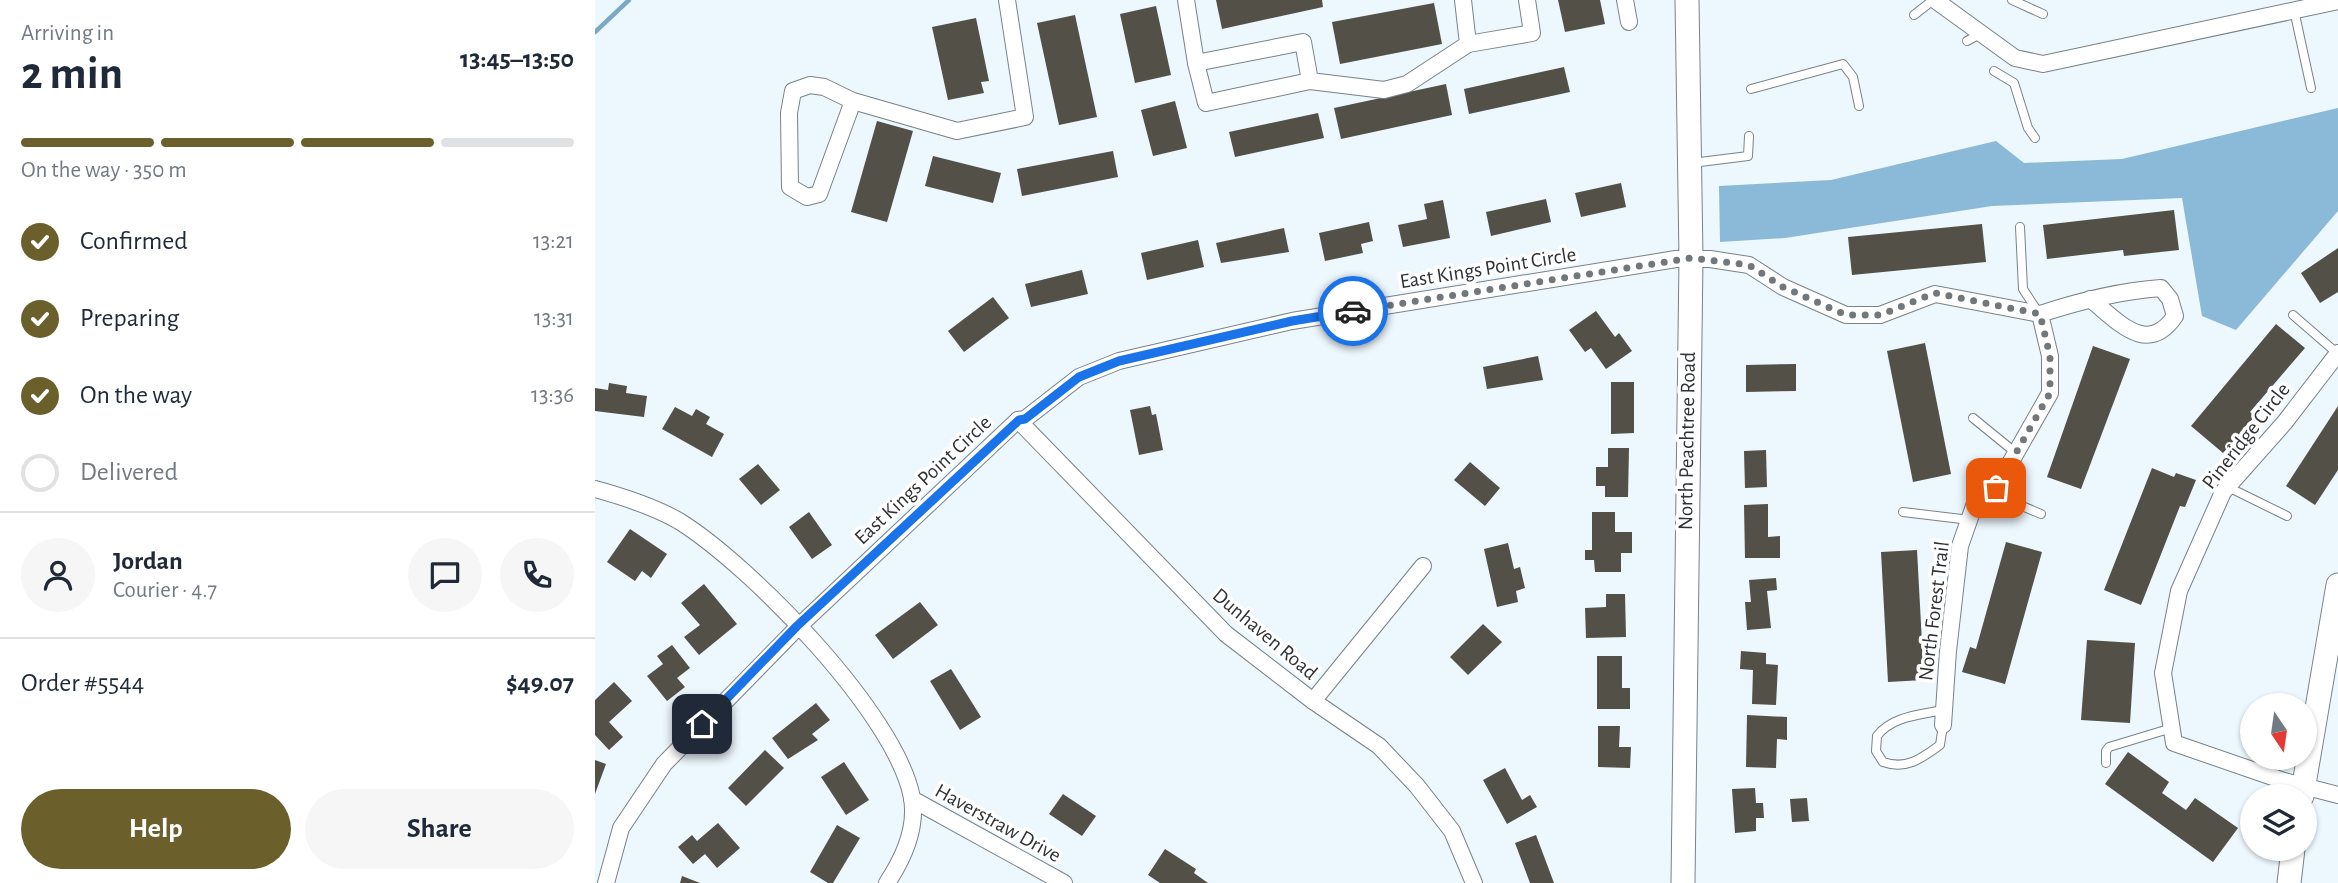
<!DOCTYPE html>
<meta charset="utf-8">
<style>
:root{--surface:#fff;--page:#f6f6f7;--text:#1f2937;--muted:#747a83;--line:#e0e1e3;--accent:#6b5f2c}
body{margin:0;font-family:"Alegreya Sans",sans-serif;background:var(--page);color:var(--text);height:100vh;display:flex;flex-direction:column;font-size:26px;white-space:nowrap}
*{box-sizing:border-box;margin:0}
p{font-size:23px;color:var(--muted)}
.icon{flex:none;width:38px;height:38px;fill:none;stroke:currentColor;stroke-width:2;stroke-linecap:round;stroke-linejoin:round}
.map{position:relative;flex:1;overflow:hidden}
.sheet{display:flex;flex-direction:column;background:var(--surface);width:595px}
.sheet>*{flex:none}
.needle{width:46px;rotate:167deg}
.buttons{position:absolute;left:1645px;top:693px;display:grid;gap:14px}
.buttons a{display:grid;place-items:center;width:77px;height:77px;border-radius:50%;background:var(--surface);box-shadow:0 2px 5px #0004;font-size:35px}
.pin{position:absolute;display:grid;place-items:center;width:60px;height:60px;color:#fff;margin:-30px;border-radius:14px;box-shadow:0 4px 10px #0006}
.courier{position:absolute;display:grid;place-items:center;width:70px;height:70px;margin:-35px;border:5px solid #1a73e8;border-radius:50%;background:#fff;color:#222;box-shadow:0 2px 9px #0007}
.summary em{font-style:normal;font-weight:600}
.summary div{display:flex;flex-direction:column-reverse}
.summary{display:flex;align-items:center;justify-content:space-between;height:119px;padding:0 21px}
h1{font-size:46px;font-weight:600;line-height:52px}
.bar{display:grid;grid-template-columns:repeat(4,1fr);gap:10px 7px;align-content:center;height:84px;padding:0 21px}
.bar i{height:9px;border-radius:5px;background:var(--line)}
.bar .current{background:var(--accent)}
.bar p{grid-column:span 4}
.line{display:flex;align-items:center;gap:18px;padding:0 21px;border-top:2px solid var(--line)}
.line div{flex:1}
.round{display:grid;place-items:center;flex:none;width:74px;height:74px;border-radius:37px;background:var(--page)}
ol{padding:0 21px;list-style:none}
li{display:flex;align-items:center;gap:21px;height:77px}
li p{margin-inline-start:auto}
li .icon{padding:7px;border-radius:50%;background:var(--accent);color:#fff;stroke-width:4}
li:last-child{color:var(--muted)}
li i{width:38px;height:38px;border:4px solid var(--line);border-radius:50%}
.primary-button{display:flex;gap:14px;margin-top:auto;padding:14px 21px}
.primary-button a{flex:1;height:80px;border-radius:42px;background:var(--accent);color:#fff;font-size:28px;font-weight:600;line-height:80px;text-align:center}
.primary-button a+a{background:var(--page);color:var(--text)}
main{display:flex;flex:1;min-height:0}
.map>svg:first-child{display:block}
</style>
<main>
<section class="sheet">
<div class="summary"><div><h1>2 min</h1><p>Arriving in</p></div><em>13:45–13:50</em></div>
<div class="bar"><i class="current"></i><i class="current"></i><i class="current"></i><i></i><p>On the way · 350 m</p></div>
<ol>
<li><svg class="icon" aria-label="check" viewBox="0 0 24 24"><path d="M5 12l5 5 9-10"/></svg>Confirmed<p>13:21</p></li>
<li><svg class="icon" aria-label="check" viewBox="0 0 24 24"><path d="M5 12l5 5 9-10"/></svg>Preparing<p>13:31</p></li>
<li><svg class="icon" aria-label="check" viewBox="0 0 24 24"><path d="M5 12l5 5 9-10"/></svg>On the way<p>13:36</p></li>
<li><i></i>Delivered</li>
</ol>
<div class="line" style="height:126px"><a class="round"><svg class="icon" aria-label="person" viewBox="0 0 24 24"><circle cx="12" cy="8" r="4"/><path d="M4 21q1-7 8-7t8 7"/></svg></a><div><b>Jordan</b><p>Courier · 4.7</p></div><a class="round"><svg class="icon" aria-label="chat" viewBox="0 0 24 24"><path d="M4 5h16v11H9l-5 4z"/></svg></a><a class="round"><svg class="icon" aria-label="phone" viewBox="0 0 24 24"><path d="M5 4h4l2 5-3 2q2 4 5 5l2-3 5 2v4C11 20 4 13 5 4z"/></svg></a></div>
<div class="line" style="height:91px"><div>Order #5544</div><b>$49.07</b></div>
<div class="primary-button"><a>Help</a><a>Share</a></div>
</section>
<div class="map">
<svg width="1743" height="883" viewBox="0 0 1743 883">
<rect width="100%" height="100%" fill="#edf7fe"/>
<!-- forest -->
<path fill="#8abad7" d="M1743 108V211L1641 330 1607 316 1587 198 1397 206 1190 238 1125 242 1124 186 1236 180 1401 141 1429 163 1527 159Z"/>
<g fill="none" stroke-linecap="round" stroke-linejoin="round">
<!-- stream -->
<path stroke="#79a9c5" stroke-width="4.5" d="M0 32 34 0"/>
</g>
<!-- building -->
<g fill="#525047">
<path d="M621 0H727L728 7 627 29Z"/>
<path d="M963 0H1005L1010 24 970 32Z"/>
<path d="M839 3 847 44 745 64 737 22Z"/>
<path d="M561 6 576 75 540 83 525 14Z"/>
<path d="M480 15 502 117 464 125 442 23Z"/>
<path d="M381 18 394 81 386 82 389 93 353 100 337 27Z"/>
<path d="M969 67 975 92 874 114 869 89Z"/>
<path d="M851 84 857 115 746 139 739 108Z"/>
<path d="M580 101 592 148 558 156 546 110Z"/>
<path d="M723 113 729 138 640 157 634 132Z"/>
<path d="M282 121 318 131 292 222 256 212Z"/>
<path d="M518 151 523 177 427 196 422 169Z"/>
<path d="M338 156 406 173 398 203 330 186Z"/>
<path d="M1026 183 1031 207 986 217 980 193Z"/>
<path d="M951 199 956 222 896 236 891 212Z"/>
<path d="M848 200 855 238 808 247 803 225 832 219 829 204Z"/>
<path d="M1579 210 1584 250 1529 256 1528 250 1452 259 1448 225Z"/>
<path d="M774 222 778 241 766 244 768 253 730 261 724 233Z"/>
<path d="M1387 224 1391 262 1257 275 1253 237Z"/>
<path d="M689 228 694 252 626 263 621 243Z"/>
<path d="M603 240 609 267 552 280 546 253Z"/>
<path d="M1743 248V292L1725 303 1706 273Z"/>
<path d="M487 270 493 294 436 307 430 284Z"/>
<path d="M398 297 414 318 369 352 353 331Z"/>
<path d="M1001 311 1020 337 1024 333 1037 351 1011 369 996 348 990 352 974 330Z"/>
<path d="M1681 324 1710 348 1655 412 1660 416 1628 453 1596 426Z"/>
<path d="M1330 343 1356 474 1318 482 1292 351Z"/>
<path d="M1498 346 1535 359 1486 489 1452 477Z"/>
<path d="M943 356 948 380 892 389 888 367Z"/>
<path d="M1201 364V391L1151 392V365Z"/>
<path d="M1016 382H1039V433L1016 434Z"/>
<path d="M14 383 32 386 31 393 52 396 49 417 0 411V388L13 390Z"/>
<path d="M555 406 557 415 561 414 568 450 544 455 535 410Z"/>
<path d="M1743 406V470L1720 505 1691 486Z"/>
<path d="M80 407 97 416 101 409 115 417 111 424 129 434 117 457 67 429Z"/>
<path d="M1013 448H1034L1033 497H1010V486H1001V467H1013Z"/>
<path d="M1171 450 1172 487 1150 488 1149 451Z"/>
<path d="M875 462 905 488 890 506 859 480Z"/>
<path d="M163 464 185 490 166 505 144 479Z"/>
<path d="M1557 468 1579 477 1581 473 1601 480 1590 507 1585 506 1546 605 1509 590Z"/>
<path d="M1173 504V537L1185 536V558H1150L1149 505Z"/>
<path d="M214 512 237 545 217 559 194 527Z"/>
<path d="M997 512H1020V532H1037V553H1026V572H1000L999 560H990V550H997Z"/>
<path d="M35 529 72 554 56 578 47 571 40 581 12 562Z"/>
<path d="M1411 542 1447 552 1410 684 1367 672 1375 647 1381 649Z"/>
<path d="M913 543 919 569 925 567 930 588 921 591 923 602 902 607 889 549Z"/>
<path d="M1322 550 1329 680 1293 682 1286 552Z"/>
<path d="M1181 578 1182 590 1172 591 1176 628 1152 630 1150 602H1156L1154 580Z"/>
<path d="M109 584 142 624 104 655 89 637 105 625 86 603Z"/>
<path d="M1011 594H1030L1031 637 991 638 990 608 1011 607Z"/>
<path d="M325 602 343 625 298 659 280 635Z"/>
<path d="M888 624 907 642 873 675 855 657Z"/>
<path d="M1492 640 1540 643 1535 723 1486 720Z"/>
<path d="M77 645 95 668 82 678 90 687 72 701 52 676 68 664 62 656Z"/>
<path d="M1146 651 1171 653V664L1183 665 1181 705 1157 704 1158 670 1145 669Z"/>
<path d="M1002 656H1027V688H1035V709H1002Z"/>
<path d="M356 669 386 717 365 730 335 681Z"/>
<path d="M19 682 37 701 14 722 28 737 14 750 0 735V700Z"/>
<path d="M221 703 235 720 217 734 223 740 193 759 177 738Z"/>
<path d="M1152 715 1192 717V740L1182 739 1181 768 1151 767Z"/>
<path d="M1003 726H1025L1024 747H1036L1035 768 1003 767Z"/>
<path d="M170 750 189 768 151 806 133 788Z"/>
<path d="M1533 752 1574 782 1567 793 1591 810 1600 798 1643 828 1618 862 1510 784Z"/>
<path d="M0 760 11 764 0 794Z"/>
<path d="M249 762 274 800 251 815 226 777Z"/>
<path d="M910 768 927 800 935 795 942 807 912 824 888 780Z"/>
<path d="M1160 788 1161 803H1168L1169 818H1161V831L1140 833 1137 789Z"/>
<path d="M468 794 501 816 487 836 454 814Z"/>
<path d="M1212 798 1214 821 1197 822 1195 799Z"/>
<path d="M123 823 145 848 122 868 110 854 98 864 83 847 97 835 102 841Z"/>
<path d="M242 825 265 838 238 883H233L215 872Z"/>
<path d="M941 835 959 883H935L920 843Z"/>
<path d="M570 849 601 869 599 873 613 883H565L553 875Z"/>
<path d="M87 876 105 883H85Z"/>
</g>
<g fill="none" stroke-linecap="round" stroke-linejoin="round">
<!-- lane casing -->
<g stroke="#788288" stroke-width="10">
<g id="lane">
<path d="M1417 0 1448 14"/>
<path d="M1699 10 1716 88"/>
<path d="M1319 15 1338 0"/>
<path d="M1372 41 1385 34"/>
<path d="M1399 71 1419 83 1433 128 1440 138"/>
<path d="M1156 89 1248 64 1258 77 1264 106"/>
<path d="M1097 163 1153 156 1154 136"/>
<path d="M1425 227 1428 289 1443 312"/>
<path d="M1698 315 1743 354"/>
<path d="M1378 418 1421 453"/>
<path d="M1633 487 1692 516"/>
<path d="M1394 492 1446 514"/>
<path d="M1308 512 1375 520"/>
<path d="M1348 725 1345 745C1326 759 1311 770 1288 762L1281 751 1282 736C1297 716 1325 715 1348 710"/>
<path d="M1511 763V751L1514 747 1577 728"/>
</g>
</g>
<!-- street casing -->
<g stroke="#788288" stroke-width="18">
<g id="street">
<path d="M591 0 601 63"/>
<path d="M1030 0 1034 22"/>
<path d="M1340 0 1420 58 1448 64 1743 1"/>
<path d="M873 44 937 33 932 0"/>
<path d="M715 81 708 42 601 63 611 103 715 81 789 90 812 84 873 44 868 0"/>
<path d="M258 101 224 194 212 197 195 187 194 113 198 91 215 85 229 87 258 101 362 131 430 117 412 0"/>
<path d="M1445 314C1485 301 1523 291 1566 288L1575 299 1580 316C1552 357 1523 321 1495 299"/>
<path d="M1743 353 1690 422 1628 492 1584 591 1568 673 1579 743 1689 781 1743 795"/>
<path d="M423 420 631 634 718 701 784 746 822 786 857 831 879 883"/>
<path d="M0 489C29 497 58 506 84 521 155 565 302 715 317 798 322 828 308 859 292 883"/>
<path d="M718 701 828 566"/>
<path d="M317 799 469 883"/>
<path d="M11 883 26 828 69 764 203 627 423 420 430 419 484 377 524 361 697 321 1081 259H1115L1154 265 1188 287 1251 315H1285L1340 294 1445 314 1455 356V393L1401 488 1385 489 1365 546 1353 651 1348 725"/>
</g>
</g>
<!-- secondary casing -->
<g stroke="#788288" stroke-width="25">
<g id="secondary">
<path d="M1707 796 1743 585"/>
<path d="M1088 883 1096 258 1092 0"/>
<path d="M1694 883 1698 849"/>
</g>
</g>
<!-- lane -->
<use href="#lane" stroke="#fff" stroke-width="8"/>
<!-- street -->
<use href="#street" stroke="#fff" stroke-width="16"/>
<!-- secondary -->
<use href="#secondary" stroke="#fff" stroke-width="23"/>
</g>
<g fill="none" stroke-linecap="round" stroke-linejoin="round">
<!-- done -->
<path stroke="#71777b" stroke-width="7" stroke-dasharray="0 12.6" d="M758 311 1096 258 1154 265 1188 287 1251 315H1285L1340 293 1445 314 1455 356V393L1401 488"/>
<!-- route -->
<path stroke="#1a73e8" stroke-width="9" d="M107 724 202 626 424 420 430 419 484 377 524 361 697 321 758 311"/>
</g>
<g text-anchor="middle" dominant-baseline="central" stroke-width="7" stroke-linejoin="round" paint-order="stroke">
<!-- street labels -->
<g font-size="21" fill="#2e3234" stroke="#fff">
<text transform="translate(893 268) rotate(-9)">East Kings Point Circle</text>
<text transform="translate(1651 436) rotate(-52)">Pineridge Circle</text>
<text transform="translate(1092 441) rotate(-89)">North Peachtree Road</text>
<text transform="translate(328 480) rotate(-43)">East Kings Point Circle</text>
<text transform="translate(1339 611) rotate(-83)">North Forest Trail</text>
<text transform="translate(670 634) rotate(40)">Dunhaven Road</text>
<text transform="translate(403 823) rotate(29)">Haverstraw Drive</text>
</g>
</g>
</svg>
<div class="buttons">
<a><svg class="needle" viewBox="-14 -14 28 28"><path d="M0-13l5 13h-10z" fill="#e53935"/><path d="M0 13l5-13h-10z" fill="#747a83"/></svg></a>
<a><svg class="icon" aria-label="layers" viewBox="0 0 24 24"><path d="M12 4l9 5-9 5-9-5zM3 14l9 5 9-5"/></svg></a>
</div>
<div class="pin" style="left:1401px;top:488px;background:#ea580c"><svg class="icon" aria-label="bag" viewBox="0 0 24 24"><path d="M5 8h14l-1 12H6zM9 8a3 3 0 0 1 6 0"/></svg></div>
<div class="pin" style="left:107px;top:724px;background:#1f2937"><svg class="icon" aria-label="home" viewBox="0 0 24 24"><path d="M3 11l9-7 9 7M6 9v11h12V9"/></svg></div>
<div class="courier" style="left:758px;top:311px"><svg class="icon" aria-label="car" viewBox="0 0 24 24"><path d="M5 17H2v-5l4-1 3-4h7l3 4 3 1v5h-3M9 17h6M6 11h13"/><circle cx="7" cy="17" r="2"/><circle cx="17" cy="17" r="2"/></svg></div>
</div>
</main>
